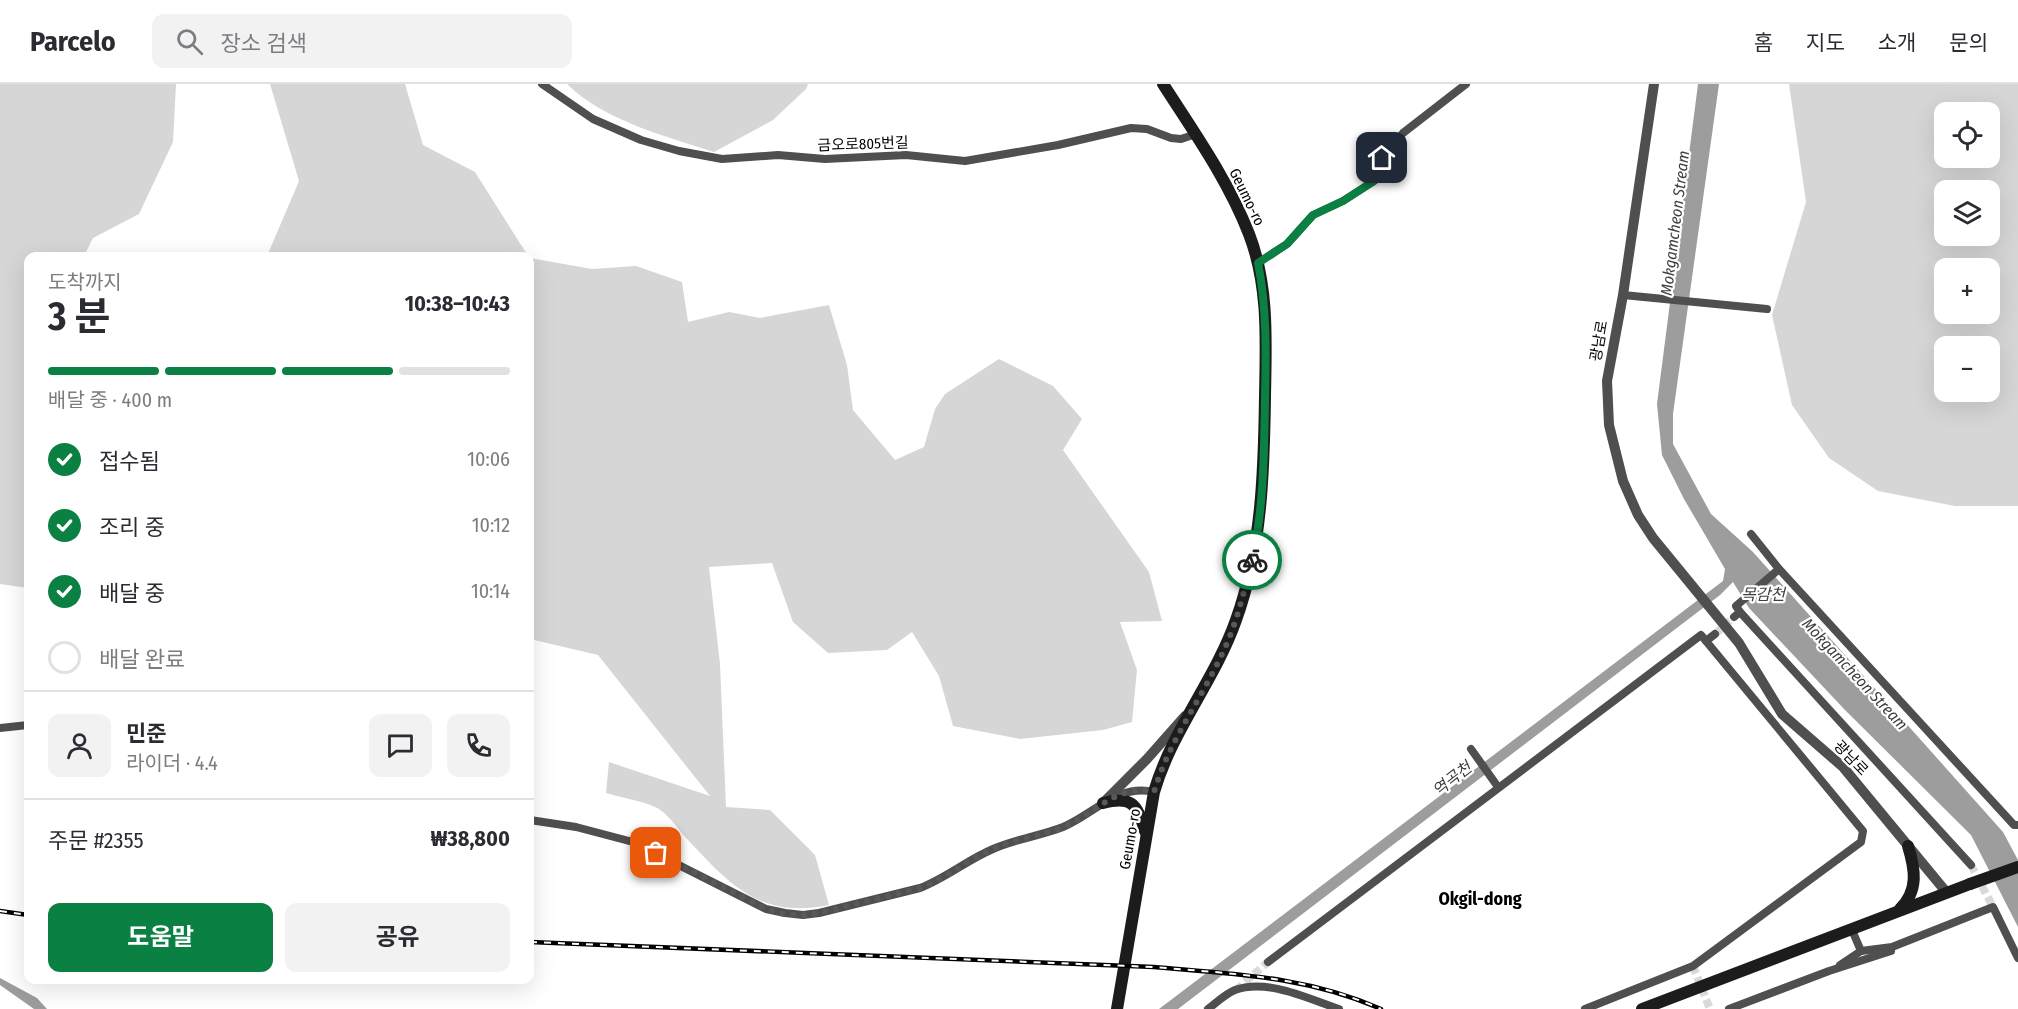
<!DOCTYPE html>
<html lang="ko">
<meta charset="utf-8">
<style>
:root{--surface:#fff;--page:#f2f2f3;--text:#2b2b33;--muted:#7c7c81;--line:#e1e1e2;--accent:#0b8043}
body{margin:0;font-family:"Fira Sans Condensed","Noto Sans KR",sans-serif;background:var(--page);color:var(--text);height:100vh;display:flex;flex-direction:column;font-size:22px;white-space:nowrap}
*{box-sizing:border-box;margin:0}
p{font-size:20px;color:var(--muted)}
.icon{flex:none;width:33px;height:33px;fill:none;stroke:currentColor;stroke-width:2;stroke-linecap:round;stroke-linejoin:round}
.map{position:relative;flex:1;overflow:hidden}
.details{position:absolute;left:24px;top:168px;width:510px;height:732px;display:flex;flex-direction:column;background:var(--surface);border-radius:12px;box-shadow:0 6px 24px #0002}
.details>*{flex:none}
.tools{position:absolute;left:1934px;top:18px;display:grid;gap:12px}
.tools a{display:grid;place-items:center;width:66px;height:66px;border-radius:12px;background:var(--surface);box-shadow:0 6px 24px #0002;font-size:30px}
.pin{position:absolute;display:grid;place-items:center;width:51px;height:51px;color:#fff;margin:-26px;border-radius:12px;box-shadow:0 3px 9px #0006}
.courier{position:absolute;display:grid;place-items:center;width:60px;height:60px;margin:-30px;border:4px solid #0b8043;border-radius:50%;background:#fff;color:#222;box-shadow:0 2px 8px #0007}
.summary em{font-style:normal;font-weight:700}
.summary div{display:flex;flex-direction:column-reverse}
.summary{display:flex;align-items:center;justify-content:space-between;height:102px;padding:0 24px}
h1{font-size:39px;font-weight:700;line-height:45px}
.bar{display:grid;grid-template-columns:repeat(4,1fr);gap:9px 6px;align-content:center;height:72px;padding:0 24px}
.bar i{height:8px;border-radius:4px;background:var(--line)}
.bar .active{background:var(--accent)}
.bar p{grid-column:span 4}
.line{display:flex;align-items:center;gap:15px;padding:0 24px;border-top:2px solid var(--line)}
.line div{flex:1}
.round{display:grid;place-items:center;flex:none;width:63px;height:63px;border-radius:12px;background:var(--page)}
ol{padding:0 24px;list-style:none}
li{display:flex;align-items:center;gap:18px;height:66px}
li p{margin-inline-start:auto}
li .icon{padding:6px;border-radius:50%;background:var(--accent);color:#fff;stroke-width:4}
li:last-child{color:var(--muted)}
li i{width:33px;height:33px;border:3px solid var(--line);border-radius:50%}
.primary-button{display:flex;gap:12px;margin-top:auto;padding:12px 24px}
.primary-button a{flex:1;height:69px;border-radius:12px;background:var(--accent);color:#fff;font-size:24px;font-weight:700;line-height:69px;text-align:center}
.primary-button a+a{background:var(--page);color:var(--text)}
header{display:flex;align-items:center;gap:36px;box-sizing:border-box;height:84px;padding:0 30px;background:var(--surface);border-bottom:2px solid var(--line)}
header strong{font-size:28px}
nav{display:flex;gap:33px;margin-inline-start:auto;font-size:21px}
.search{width:420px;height:54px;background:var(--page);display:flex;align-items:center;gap:15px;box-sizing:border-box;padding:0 21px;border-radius:12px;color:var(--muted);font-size:22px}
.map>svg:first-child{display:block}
</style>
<header>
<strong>Parcelo</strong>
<div class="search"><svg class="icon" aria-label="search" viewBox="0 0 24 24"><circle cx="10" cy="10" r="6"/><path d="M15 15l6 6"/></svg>장소 검색</div>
<nav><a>홈</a><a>지도</a><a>소개</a><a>문의</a></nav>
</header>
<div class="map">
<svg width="2018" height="925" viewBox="0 0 2018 925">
<rect width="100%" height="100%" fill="#fff"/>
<!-- green -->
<g fill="#d6d6d6" fill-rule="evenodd">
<path d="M0 0H176L173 58 139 130 93 154 84 172H28V504L0 500Z"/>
<path d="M270 0H405L423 61 475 88 528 172H267L299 97Z"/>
<path d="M567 0H808L806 5 773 36 714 68C665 52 605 37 567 0Z"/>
<path d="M1789 0H2018V422H1955L1878 407 1829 374 1792 321 1772 231 1806 118ZM1989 28V74H1944V28ZM1989 106V152H1944V106ZM1944 184H1989V230H1944ZM1989 262V308H1944V262Z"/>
<path d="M530 174 592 185 636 182 682 198 688 238 729 228 760 234 829 221 847 281 853 326 895 376 924 363 935 325 945 310 999 275 1053 302 1082 335 1063 366 1149 488 1162 537 1120 538 1137 586 1132 638 1103 646 1020 655 953 642 939 592 912 548 887 566 828 569 793 538 772 479 709 483 720 580 726 723 770 726 815 771 829 821C761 835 731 802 688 756 679 747 670 732 659 725 645 717 622 714 606 709L609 678 710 712 598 571 530 555Z"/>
</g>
<!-- water -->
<g fill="#9d9d9d">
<path d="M1698 0H1719L1673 330V360L1711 430 1753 468 2003 748 2018 776V843L1971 751 1845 626 1749 524 1733 498 1720 511 1178 925H1159L1723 497 1725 485 1684 415 1662 371 1657 320Z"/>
<path d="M0 894 37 914 47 925H34L0 901Z"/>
</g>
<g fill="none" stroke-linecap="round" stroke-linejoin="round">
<!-- minor-tunnel -->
<g stroke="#d9d9d9" stroke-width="8" stroke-dasharray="8 4" stroke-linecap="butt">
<path d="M1715 550 1734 533"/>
<path d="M1971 781 1993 823"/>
<path d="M1693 882 1710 925"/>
<path d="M1236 906 1268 878"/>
</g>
<!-- minor -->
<g stroke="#4f4f4f" stroke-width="8">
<path d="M542 0 593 35 641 56 679 67 722 75 778 71 825 75 906 71 965 77 1058 61 1131 44 1147 45 1171 54 1181 55 1196 50"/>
<path d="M1258 179 1287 160 1313 131 1343 117 1374 97 1379 92 1382 74 1403 49 1466 0"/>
<path d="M1623 211 1767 225"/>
<path d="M1751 450 1779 485 2014 741H2018"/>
<path d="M1740 528 1971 781"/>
<path d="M1734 533 1740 528 1736 522 1779 485"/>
<path d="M1706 557 1715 550"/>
<path d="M0 644 28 641"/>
<path d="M1471 665 1498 703"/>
<path d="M530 736 576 743 633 758 766 825 785 829 803 831 819 829 920 804C946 794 967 776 993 765 1015 755 1040 752 1063 743 1094 730 1118 699 1154 708"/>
<path d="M1852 846 1861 867 1892 863 1993 823 2018 874"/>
<path d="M1268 878 1701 551 1863 747 1861 758 1693 882 1585 925"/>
<path d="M1840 881 1861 867"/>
<path d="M1208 925C1216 919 1225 910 1235 906 1267 894 1309 915 1339 925"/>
<path d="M1729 925 1829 887 1891 867"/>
</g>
<!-- tertiary -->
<g stroke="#4f4f4f" stroke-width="10">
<path d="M1654 0 1623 211 1607 297 1609 341 1623 397 1638 431 1653 454 1739 559 1782 630 1843 683 1947 809"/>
<path d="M1103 719 1147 675 1185 632"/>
</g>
<!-- secondary -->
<g stroke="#1c1c1c" stroke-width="12">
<path d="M1103 719C1131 712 1137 719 1145 747"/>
<path d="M1900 825C1919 806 1915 785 1908 762"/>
<path d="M1117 925 1154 708C1172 646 1215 596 1236 536 1262 464 1264 387 1265 312 1266 257 1269 202 1249 150 1228 96 1194 48 1163 0"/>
<path d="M1642 925 1970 800"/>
</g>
<!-- rail casing -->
<g stroke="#000" stroke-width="4.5">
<g id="rail">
<path d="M0 827 28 831"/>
<path d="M530 858 1154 883C1234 890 1306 892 1381 925"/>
</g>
</g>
<!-- rail -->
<use href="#rail" stroke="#fff" stroke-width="2" stroke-dasharray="7" stroke-linecap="butt"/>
<!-- secondary-bridge -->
<path stroke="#1c1c1c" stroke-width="12" d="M1970 800 2018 783"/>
</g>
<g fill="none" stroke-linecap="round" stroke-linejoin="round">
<!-- done -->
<path stroke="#595959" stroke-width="6" stroke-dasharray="0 10.8" d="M656 769 766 825 784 830 803 831 819 829 920 804C946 794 967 776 993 765 1015 755 1040 752 1063 743 1094 730 1118 699 1154 708 1169 657 1201 616 1223 568 1237 539 1244 507 1252 476"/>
<!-- route -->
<path stroke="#0b8043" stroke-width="8" d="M1252 476C1264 424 1264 369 1265 316 1266 270 1267 224 1258 179L1287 160 1313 131 1343 117 1374 97 1379 92 1382 74"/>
</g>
<g text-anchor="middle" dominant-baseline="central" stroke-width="4.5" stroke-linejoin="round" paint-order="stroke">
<!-- street labels -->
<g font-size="15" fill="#000" stroke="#fff">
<text transform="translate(863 60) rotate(-2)">금오로805번길</text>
<text transform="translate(1247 113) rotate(64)">Geumo-ro</text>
<text transform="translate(1599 257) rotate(-80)">광남로</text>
<text transform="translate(1851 674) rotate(46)">광남로</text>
<text transform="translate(1130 755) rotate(-80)">Geumo-ro</text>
</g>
<!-- water labels -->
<g font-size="16" font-style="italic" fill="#3e3e3e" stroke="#fff">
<text transform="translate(1675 139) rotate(-83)">Mokgamcheon Stream</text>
<text x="1763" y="510">목감천</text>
<text transform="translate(1855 590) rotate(47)">Mokgamcheon Stream</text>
<text transform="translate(1452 695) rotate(-38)">역곡천</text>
</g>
<!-- quarter labels -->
<g font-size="18" font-weight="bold" fill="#000" stroke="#fff">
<text x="1480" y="815">Okgil-dong</text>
</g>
</g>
</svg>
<div class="tools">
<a><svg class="icon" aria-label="locate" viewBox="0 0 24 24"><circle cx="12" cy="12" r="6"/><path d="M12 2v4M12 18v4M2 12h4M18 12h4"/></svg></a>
<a><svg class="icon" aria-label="layers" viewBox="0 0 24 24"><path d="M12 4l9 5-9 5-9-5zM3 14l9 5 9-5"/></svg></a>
<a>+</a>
<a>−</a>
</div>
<div class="pin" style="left:656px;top:769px;background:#ea580c"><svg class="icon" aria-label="bag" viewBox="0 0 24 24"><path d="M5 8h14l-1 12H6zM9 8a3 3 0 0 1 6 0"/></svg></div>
<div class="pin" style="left:1382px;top:74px;background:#1f2937"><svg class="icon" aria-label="home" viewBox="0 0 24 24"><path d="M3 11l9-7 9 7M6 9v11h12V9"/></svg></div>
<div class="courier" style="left:1252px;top:476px"><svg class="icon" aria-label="bike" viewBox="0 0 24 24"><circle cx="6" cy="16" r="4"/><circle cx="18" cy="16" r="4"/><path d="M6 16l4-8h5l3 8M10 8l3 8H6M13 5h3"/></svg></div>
<section class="details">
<div class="summary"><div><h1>3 분</h1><p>도착까지</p></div><em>10:38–10:43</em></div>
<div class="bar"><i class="active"></i><i class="active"></i><i class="active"></i><i></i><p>배달 중 · 400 m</p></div>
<ol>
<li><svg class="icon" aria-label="check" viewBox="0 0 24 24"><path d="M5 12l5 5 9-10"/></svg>접수됨<p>10:06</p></li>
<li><svg class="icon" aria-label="check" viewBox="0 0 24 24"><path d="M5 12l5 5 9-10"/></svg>조리 중<p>10:12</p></li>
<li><svg class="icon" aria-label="check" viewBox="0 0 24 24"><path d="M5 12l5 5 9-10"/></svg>배달 중<p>10:14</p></li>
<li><i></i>배달 완료</li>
</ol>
<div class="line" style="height:108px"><a class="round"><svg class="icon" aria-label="person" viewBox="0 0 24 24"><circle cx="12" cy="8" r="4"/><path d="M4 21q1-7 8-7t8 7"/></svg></a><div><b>민준</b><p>라이더 · 4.4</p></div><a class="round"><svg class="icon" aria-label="chat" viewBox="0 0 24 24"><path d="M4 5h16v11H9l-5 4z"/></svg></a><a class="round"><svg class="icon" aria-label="phone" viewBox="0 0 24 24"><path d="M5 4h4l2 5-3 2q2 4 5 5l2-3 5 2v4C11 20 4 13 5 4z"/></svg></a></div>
<div class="line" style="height:78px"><div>주문 #2355</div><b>₩38,800</b></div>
<div class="primary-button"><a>도움말</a><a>공유</a></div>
</section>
</div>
